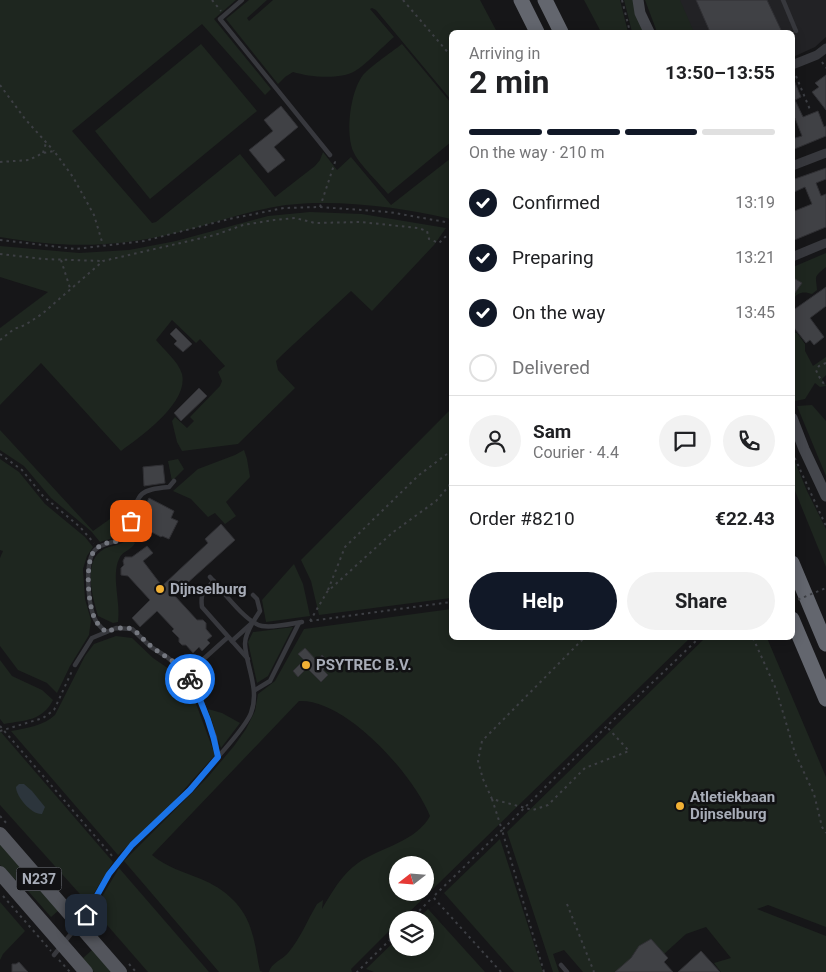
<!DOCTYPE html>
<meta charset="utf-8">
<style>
:root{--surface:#fff;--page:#f2f2f2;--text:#202124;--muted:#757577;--line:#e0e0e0;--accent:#111827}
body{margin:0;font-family:Roboto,sans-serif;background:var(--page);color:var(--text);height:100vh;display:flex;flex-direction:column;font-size:19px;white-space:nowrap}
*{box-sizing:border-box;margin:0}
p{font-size:16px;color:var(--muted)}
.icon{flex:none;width:28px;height:28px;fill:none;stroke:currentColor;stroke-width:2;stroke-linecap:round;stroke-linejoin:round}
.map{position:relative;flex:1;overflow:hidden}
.drawer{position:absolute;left:449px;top:30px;width:346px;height:610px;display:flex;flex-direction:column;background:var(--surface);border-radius:8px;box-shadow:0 2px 12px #0003}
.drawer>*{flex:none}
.needle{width:32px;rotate:253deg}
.buttons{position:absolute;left:389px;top:856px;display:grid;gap:10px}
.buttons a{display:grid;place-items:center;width:45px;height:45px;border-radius:50%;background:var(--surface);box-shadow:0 2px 12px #0003;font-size:25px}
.pin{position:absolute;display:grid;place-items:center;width:42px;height:42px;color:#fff;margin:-21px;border-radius:10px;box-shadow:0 2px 8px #0006}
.courier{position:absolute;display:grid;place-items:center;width:50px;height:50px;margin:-25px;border:4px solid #1a73e8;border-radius:50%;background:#fff;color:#222;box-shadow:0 1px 6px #0007}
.headline em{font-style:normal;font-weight:700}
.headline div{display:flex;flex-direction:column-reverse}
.headline{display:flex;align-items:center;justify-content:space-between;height:85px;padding:0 20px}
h1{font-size:32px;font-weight:700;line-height:38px}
.bar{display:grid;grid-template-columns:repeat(4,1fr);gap:8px 5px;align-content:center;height:60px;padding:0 20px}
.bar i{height:6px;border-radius:4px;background:var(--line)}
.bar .on{background:var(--accent)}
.bar p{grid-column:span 4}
.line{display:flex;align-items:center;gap:12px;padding:0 20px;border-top:1px solid var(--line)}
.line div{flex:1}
.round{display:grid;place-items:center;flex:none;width:52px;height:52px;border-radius:26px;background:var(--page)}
ol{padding:0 20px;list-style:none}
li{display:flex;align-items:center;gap:15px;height:55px}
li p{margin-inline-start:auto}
li .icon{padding:5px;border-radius:50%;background:var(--accent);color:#fff;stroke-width:4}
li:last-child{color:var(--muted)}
li i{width:28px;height:28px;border:2px solid var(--line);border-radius:50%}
.action{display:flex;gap:10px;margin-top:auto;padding:10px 20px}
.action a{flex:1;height:58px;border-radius:30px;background:var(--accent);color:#fff;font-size:20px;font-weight:700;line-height:58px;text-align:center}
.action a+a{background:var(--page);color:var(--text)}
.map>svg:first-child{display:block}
</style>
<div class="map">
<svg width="826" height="972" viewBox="0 0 826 972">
<rect width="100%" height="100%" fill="#161618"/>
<!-- built -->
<path fill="#222225" d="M677 0H826V37L815 47 793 57 792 32H687Z"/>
<!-- green -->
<g fill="#1e261f" fill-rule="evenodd">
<path d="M0 0H236L214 19 271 89 265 95 202 24 72 131 152 223 156 222 240 154 275 197 315 166 320 160 323 152 337 170 351 157 391 205 451 158V219C402 207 336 199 286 205 249 210 213 224 176 233 114 248 63 248 0 237Z"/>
<path d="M249 0H267L247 18 249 21 273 0H480L497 32H451V100L376 10 372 8 370 9 394 37C383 46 367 64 355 71 340 80 309 77 293 72L285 77 278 84 226 19Z"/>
<path d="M584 0H620L628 32H601Z"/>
<path d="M624 0H633L643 32H632Z"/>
<path d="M645 0H680L694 32H657Z"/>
<path d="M201 44 257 111 150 199 95 131Z"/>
<path d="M402 44 451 103V142L388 194C380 184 359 164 354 153 345 135 350 95 361 78 366 69 392 52 402 44Z"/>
<path d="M310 212 362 214 446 228 434 245 372 311 351 291 282 355 276 361 278 370 295 388 238 444 182 451 177 442 172 421 175 417 187 428 194 421 190 417 220 386 222 381 218 372 225 366 200 339 196 343 172 320 156 340C164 350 178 361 182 374 189 403 140 437 121 451L41 363 0 405V328L48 292 0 277V246L79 253 129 250 176 241 268 216Z"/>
<path d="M826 253V267C813 278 816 275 817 290L812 294C804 291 797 292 793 300V267Z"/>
<path d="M793 330 795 333H797L805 344V351L813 366 826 357V375L822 379 826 386 820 387 815 383 805 399 795 401 792 394Z"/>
<path d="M812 405 826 421V476L797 406Z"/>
<path d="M451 409V598L319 615 311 581 301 560Z"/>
<path d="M0 430 93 531 134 502C125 512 128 525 120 536L100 542 91 531 51 498 24 466 0 450Z"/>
<path d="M244 450 247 459 250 477 226 502 236 516 225 524 215 513 208 517 191 499 173 491 198 469 235 455Z"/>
<path d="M793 457 807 491 826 529V567L793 486Z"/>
<path d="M0 459 19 472 45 504 85 537 93 547 87 556 83 569 85 599 91 620 89 635 70 666 57 693 47 683 18 670 0 646V558L3 551 0 550Z"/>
<path d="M178 459 184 469 172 481 168 461Z"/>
<path d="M129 538 135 543C132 550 122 551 119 559 111 576 121 603 118 622L113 623 98 616C93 599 83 564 101 551 110 544 121 547 129 538Z"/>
<path d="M294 564 303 584 310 616 266 622 262 600Z"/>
<path d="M451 609V638H690L401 920H398L397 923 351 969 352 972H269C271 963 282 960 288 953 300 939 307 921 317 904L323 900 322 909C332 892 342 874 358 863 381 847 416 842 430 816 413 774 346 699 299 701L152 855C166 867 184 872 201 879 225 889 245 906 252 933 256 945 257 958 260 971L263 972H219L124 861 207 778 234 746 246 729 255 711 258 694 275 681 304 629ZM398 865H425V892H398Z"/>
<path d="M293 627 268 676 257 683 248 642 253 632Z"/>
<path d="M116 636 132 638 153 658 188 682 215 755 172 803 118 855 11 731C27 728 43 726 55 715L85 656 94 644Z"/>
<path d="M705 638H767L826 777V927L768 905 757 909 826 936V972H721L714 963 731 958 706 927 686 934 664 954 651 940C641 943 636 950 631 958 627 963 620 968 615 972H583L564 950 553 954 559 972H553L507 832Z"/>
<path d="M0 660 12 676 42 690 53 700C42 721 26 720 4 724L0 719Z"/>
<path d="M208 709 222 713 240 723 221 748Z"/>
<path d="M0 731 113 862 88 903 0 805Z"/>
<path d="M500 839 543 972H514L444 893Z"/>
<path d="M0 842 59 910 51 917 29 892 0 865Z"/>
<path d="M119 868 209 972H148L94 910Z"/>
<path d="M0 902 25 931 3 954 0 960Z"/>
<path d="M428 909 485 972H374L366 969 397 939 398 948H425V920H417Z"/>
<path d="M93 949 113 972H94L82 959Z"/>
</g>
<!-- water -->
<path fill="#2c353c" d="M19 784H24L32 791 45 807 42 814C32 815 16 797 16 787Z"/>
<!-- building -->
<g fill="#404145" stroke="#303034">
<path d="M696 0H767L782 32H710Z"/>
<path d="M826 75V110L812 92 819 87 815 83Z"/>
<path d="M793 78 801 97 795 100 803 117 818 111 824 127 826 126V136L792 150V139L802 136 795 118 792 119Z"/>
<path d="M281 106 298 127 274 147 285 160 268 173 249 150 273 131 264 120Z"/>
<path d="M826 168V179L816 183 821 196 826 194V227L792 241V212L812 204 805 187 792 193V180Z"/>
<path d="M792 277 802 283 792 297Z"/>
<path d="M826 287V306L810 318 824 337 814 345 810 340 806 343 792 325V311Z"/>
<path d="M176 328 192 344 183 352 174 344 177 341 170 334Z"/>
<path d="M199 388 207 396 181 421 174 413Z"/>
<path d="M163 465 165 483 144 486 143 467Z"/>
<path d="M149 498 174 511 171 518 178 521 169 539 162 536 161 537 142 527 143 526 137 522Z"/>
<path d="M221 524 235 540 174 595 197 620H203L206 623V629L212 636 207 640 210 643 202 651 199 647 193 653 186 645H182L179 642V638L172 631 174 629 157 611 140 627 132 618 150 600 128 576 121 575V568L124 565 123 561 125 557H132L147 546 153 553 143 561 162 586 208 543 205 539Z"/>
<path d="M305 648 317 661 322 655 330 663 323 670 328 675 321 682 307 668 298 677 293 671 304 660 298 654Z"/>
<path d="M651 939 668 958 664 962 673 972H615L631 958 639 946Z"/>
<path d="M701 951 720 972H678Z"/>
<path d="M19 962 28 972H12V964H16Z"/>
</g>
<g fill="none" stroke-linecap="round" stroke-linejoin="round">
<!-- path -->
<g stroke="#3d3f44" stroke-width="2" stroke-dasharray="2.5 4" stroke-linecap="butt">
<path d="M212 0 221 11"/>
<path d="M403 0 451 56"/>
<path d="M622 0 630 32"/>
<path d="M822 62 826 68"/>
<path d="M796 76 811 112"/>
<path d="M0 85 25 119 54 151"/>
<path d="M43 153 46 143"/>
<path d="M0 162 29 160 43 153 54 151 73 177 94 215 103 245"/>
<path d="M320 207 335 162 334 160"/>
<path d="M0 240 76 249 144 241 229 219 284 208 320 207 389 212 451 223"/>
<path d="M0 254 43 259 102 261"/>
<path d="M61 260 70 288"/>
<path d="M0 340 14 329 25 325 42 314 103 261 215 235 243 225 274 220 295 218 315 223 361 222 418 228 427 231 429 239 439 243 445 237 451 236"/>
<path d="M826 363 819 366 816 370 818 375 826 387"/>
<path d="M792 452 826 526"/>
<path d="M0 454 22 470 43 496 80 527 94 543"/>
<path d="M328 590 345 547 419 475 451 451"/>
<path d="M310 621 327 592 392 533 436 501 449 486 451 480"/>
<path d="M310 621 451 602"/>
<path d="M753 638 776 689 795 753 814 794 822 827 826 833"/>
<path d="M0 726 113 857"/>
<path d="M0 731 43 718 54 710 72 671"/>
<path d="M492 799 483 779 478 761 482 741 584 638"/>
<path d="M0 816 8 825"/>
<path d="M3 896 51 951"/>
<path d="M567 904 594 972"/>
<path d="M410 920 433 897"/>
<path d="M59 960 70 972"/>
<path d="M129 964 136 972"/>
<path d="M358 972H357L398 932"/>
<path d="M501 972 433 897 502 830 492 799 533 810 548 805 585 768 629 751 607 727"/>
<path d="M544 972 502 830 607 726 699 638"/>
</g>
<!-- service -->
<g stroke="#37383d" stroke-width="4.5">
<path d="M242 0 220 19 330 155"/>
<path d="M783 0 796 31"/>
<path d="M210 577C222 590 246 623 262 626 274 628 290 624 302 622"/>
<path d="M214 581C204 591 200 593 202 607L248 659"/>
<path d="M106 632C103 629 98 625 96 621 88 608 84 561 95 550 104 540 121 545 128 532 130 529 130 524 131 521 139 492 139 490 169 487L174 481"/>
<path d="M232 641 253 622 260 611 257 599 253 595"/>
<path d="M187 674 228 637"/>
<path d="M255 690 270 681 299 623"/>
<path d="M218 757C228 745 246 726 251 713 260 689 246 666 245 644 245 636 249 629 253 622"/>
<path d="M54 955 86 915 109 874 132 845 189 790 218 757 215 737 199 695 187 674 167 657 151 647 132 629 116 628 92 638 75 665"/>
<path d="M561 965 567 972"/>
</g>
<!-- minor -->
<g stroke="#37383d" stroke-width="9">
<path d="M792 65 817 55 826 48"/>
<path d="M792 166 826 153"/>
<path d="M792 257 826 243"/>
</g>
<!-- secondary -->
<g stroke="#45474d" stroke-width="11">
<path d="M638 0 640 13 649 32"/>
<path d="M792 418 804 449 826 496"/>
</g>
<!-- primary -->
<g stroke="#53555c" stroke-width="14">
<path d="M0 834 120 972"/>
<path d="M0 873 86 972"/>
</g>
<!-- motorway -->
<g stroke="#63666e" stroke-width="15">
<path d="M521 0 537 32"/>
<path d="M545 0 561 32"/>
<path d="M792 563 826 644"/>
<path d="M792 619 826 699"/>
</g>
<!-- path-bridge -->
<path stroke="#3d3f44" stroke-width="2" stroke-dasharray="2.5 4" stroke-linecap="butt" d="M792 602 826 588"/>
</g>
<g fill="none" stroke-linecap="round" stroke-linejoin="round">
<!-- done -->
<path stroke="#757880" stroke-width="5" stroke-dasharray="0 9" d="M131 521C123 552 109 535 95 550 84 561 88 608 96 621 98 625 103 629 106 632 114 629 125 625 133 630 140 634 145 642 151 646 164 657 182 664 190 679"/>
<!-- route -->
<path stroke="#1a73e8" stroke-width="6" d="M86 915 109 874 132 845 190 790 218 757C213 730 203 704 190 679"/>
</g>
<!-- markers -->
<g fill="#f2b134" stroke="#111113" stroke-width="2">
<circle cx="160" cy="589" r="5"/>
<circle cx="306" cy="665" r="5"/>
<circle cx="680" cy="806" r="5"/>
</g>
<g text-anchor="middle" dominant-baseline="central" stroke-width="5" stroke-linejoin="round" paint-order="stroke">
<!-- shield labels -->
<rect fill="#111113" stroke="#7b7e86" stroke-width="1" x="16.5" y="867.5" width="45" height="23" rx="4"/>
<g font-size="14" font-weight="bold" fill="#a8adb8">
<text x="39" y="879">N237</text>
</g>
<!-- poi labels -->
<g font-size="15" font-weight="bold" fill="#a8adb8" stroke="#111113" text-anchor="start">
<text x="170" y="589">Dijnselburg</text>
<text x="316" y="665">PSYTREC B.V.</text>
<text x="690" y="797">Atletiekbaan<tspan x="690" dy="17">Dijnselburg</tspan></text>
</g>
</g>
</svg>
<div class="buttons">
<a><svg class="needle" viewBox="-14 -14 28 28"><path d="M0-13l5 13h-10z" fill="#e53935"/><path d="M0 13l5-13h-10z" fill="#757577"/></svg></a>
<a><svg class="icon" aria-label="layers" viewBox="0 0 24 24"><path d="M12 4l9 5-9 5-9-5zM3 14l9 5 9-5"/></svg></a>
</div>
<div class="pin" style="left:131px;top:521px;background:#ea580c"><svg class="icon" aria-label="bag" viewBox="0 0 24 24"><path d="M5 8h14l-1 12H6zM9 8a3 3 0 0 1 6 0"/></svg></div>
<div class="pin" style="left:86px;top:915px;background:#1f2937"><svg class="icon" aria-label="home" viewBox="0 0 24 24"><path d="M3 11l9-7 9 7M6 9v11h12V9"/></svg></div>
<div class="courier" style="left:190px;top:679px"><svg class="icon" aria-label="bike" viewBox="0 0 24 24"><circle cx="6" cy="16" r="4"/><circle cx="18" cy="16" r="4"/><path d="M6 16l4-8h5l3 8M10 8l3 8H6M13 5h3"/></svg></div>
<section class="drawer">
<div class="headline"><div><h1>2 min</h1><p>Arriving in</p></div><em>13:50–13:55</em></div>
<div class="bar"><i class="on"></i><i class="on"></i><i class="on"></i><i></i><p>On the way · 210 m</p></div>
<ol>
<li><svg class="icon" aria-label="check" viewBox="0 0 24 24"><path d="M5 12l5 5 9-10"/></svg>Confirmed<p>13:19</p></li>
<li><svg class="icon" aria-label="check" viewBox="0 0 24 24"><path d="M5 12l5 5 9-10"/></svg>Preparing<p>13:21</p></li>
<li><svg class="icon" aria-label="check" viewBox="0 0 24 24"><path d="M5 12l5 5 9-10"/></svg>On the way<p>13:45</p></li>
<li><i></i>Delivered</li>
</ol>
<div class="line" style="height:90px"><a class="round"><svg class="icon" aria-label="person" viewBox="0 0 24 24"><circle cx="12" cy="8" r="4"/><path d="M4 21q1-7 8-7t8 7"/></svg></a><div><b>Sam</b><p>Courier · 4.4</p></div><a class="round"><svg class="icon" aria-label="chat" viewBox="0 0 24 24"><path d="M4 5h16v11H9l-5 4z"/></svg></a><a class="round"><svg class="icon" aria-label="phone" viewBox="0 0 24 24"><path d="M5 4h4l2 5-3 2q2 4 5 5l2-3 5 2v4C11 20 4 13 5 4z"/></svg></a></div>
<div class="line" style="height:65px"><div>Order #8210</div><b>€22.43</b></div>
<div class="action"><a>Help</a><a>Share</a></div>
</section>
</div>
